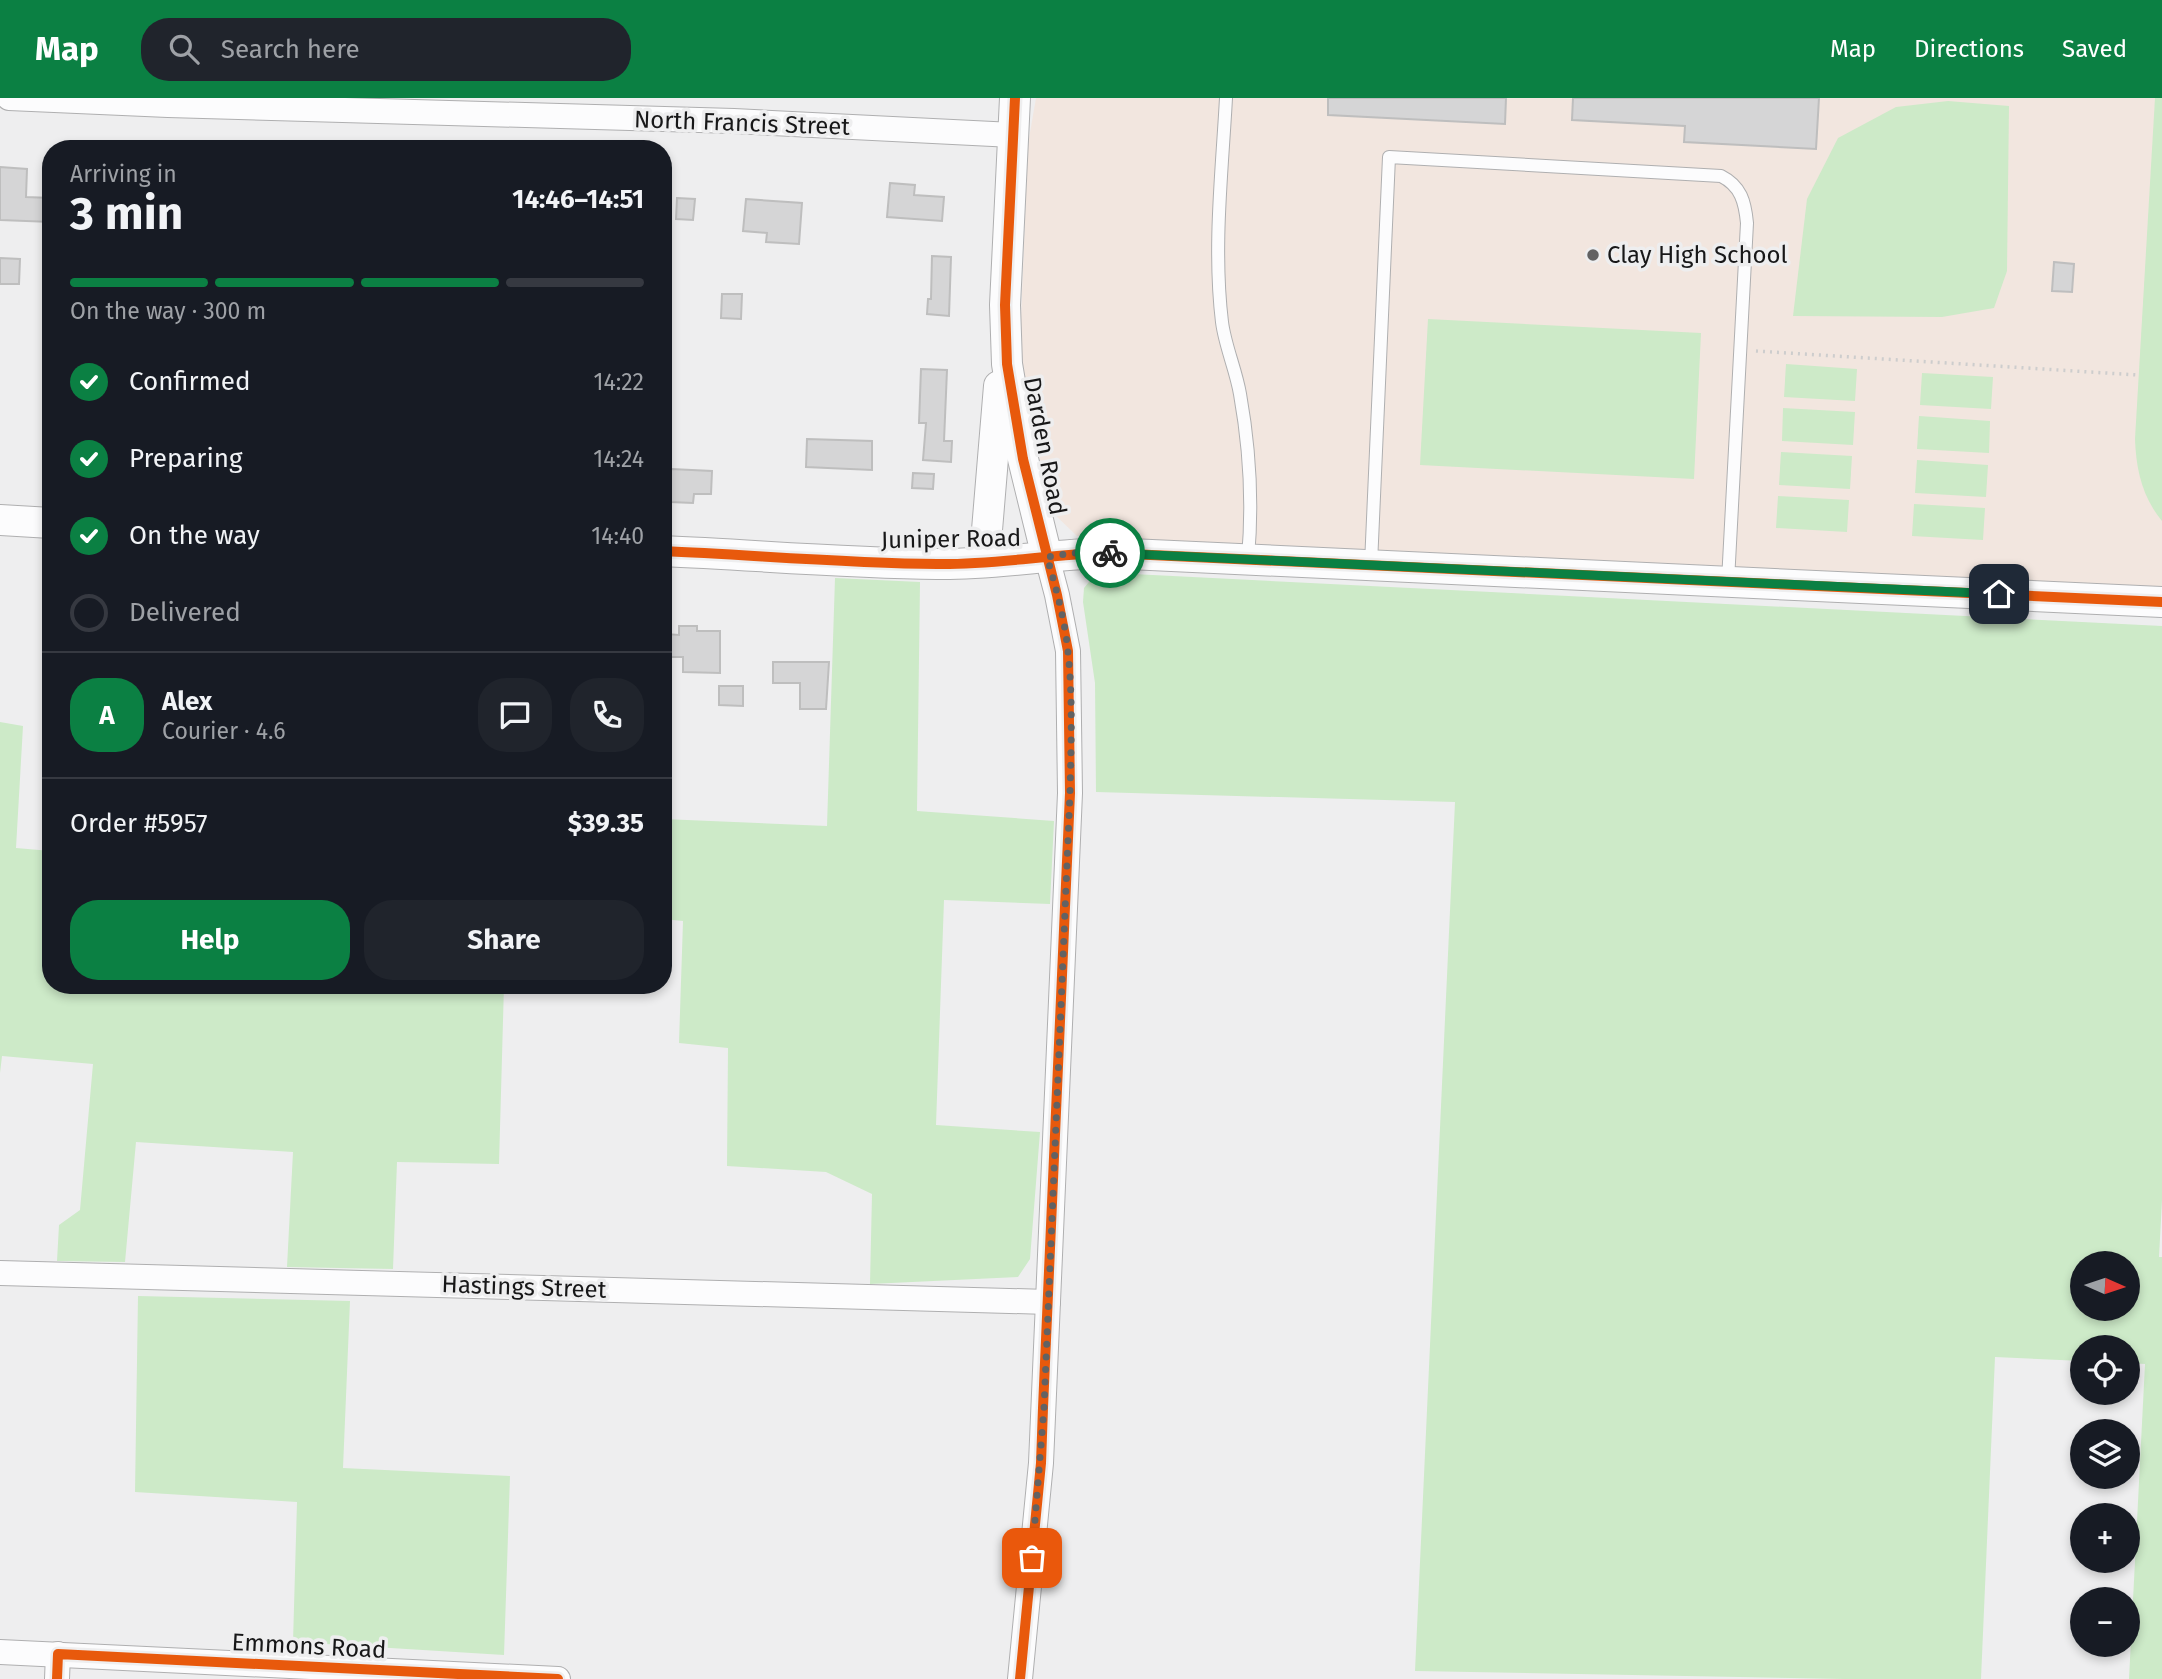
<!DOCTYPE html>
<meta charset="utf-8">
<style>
:root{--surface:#171b24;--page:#20242c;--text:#f1f3f6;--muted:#9ea1a6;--line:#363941;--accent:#0b8043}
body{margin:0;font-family:"Fira Sans",sans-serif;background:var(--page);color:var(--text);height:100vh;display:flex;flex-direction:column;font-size:26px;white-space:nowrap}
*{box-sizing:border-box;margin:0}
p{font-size:23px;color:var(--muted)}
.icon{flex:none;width:38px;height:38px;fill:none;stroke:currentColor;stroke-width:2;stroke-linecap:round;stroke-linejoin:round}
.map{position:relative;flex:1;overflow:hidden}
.panel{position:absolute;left:42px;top:42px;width:630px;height:854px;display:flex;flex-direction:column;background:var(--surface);border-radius:28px;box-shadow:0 4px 10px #0003}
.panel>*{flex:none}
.needle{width:46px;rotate:93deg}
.buttons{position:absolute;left:2070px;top:1153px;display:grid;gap:14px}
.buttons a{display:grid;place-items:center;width:70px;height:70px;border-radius:50%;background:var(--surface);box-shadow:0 4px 10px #0003;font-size:35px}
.pin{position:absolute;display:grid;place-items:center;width:60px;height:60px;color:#fff;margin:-30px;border-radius:14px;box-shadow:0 4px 10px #0006}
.courier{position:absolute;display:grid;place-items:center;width:70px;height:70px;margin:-35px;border:5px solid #0b8043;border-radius:50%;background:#fff;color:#222;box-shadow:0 2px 9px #0007}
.head em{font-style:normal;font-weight:700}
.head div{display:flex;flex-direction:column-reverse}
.head{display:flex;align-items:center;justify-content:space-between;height:119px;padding:0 28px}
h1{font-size:46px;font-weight:700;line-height:52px}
.bar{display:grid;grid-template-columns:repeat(4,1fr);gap:10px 7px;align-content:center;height:84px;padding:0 28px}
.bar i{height:9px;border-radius:5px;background:var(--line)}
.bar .current{background:var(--accent)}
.bar p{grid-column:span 4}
.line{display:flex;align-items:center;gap:18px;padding:0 28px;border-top:2px solid var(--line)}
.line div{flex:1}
.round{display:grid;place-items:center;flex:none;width:74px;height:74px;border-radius:28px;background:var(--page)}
ol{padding:0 28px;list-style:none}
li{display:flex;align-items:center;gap:21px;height:77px}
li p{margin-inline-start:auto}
li .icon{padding:7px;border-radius:50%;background:var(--accent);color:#fff;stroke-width:4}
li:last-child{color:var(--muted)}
li i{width:38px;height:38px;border:4px solid var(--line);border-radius:50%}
.cta{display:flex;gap:14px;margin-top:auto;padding:14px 28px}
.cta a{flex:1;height:80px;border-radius:28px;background:var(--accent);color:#fff;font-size:28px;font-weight:700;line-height:80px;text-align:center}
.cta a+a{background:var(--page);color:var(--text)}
header{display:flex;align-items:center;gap:42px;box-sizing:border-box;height:98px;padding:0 35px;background:var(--accent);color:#fff}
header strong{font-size:33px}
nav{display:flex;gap:38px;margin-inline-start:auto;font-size:24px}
.search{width:490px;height:63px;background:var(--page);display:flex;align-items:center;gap:18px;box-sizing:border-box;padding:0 24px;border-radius:28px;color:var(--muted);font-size:26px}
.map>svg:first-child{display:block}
</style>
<header>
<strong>Map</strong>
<div class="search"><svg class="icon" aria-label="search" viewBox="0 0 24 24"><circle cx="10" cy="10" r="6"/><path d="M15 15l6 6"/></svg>Search here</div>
<nav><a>Map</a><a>Directions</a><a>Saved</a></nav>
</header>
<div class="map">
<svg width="2162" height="1581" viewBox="0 0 2162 1581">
<rect width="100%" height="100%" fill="#eeeeef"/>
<!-- education -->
<path fill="#f2e6df" d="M1036 0H2162V489L1077 438 1052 414 1019 269 1028 46Z"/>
<!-- green -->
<g fill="#cdeac8" fill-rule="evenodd">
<path d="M2155 0H2162V423C2142 399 2136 371 2135 341Z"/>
<path d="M1948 3 2009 8 2007 173 1994 210 1942 219 1793 218 1807 101 1838 40 1896 9Z"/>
<path d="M1428 221 1701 235 1694 381 1420 367Z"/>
<path d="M1786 266 1857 271 1855 303 1784 299Z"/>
<path d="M1922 275 1993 279 1991 311 1920 307Z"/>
<path d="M1783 310 1855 314 1853 347 1782 343Z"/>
<path d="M1919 318 1990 323 1989 355 1917 351Z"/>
<path d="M1781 354 1852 358 1850 391 1779 387Z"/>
<path d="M1917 362 1988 367 1986 399 1915 395Z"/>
<path d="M1778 398 1849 402 1847 434 1776 430Z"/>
<path d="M1914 406 1985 410 1983 442 1912 438Z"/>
<path d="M1113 475 2162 528V1102L2159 1159H2162V1581H2129L2145 1266 2128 1265V1250H2082V1263L1995 1259 1981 1581H1843L1415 1573 1455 704 1096 694 1095 585 1083 504 1084 490 1093 479ZM2082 1166H2128V1211H2082Z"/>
<path d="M835 480 920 484 917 713 1054 723 1050 806 944 802 936 1027 1040 1034 1030 1161 1018 1179 870 1186 872 1096 826 1074 727 1068 728 950 679 945 683 823 663 821V721L827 728Z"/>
<path d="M0 624 23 628 16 750 51 753V887H504L499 1066 397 1064 393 1171 287 1169 293 1054 136 1044 125 1164 57 1163 59 1127 80 1112 93 966 2 958 0 975Z"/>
<path d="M138 1198 350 1203 343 1370 510 1378 504 1557 293 1544 297 1404 135 1394Z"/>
</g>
<!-- building -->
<g fill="#d5d5d6" stroke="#bebebe" stroke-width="2">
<path d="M1328 0H1506L1505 26 1328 17Z"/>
<path d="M1573 0H1819L1816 51 1684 44 1685 28 1572 22Z"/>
<path d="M0 69 27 71 26 99 51 100V124L0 122Z"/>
<path d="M890 85 915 87 914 97 944 99 942 123 887 119Z"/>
<path d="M677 100 695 101 693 122 676 121Z"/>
<path d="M746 101 802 105 799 146 766 144 767 135 743 133Z"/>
<path d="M932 158 951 159 949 218 927 216 928 201H931Z"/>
<path d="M0 160 20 161 19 186H0Z"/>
<path d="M2054 164 2074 166 2072 194 2052 193Z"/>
<path d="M722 196H742L741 221 721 220Z"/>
<path d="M921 271 947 272 944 343H952L951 364 923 362 926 325H919Z"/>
<path d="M807 341 872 343V372L806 369Z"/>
<path d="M671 371 712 373 711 396H694L693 405 670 404Z"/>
<path d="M913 375 934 376 933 391 912 390Z"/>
<path d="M679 528H697V533H720V575L683 574V559H666V536L679 537Z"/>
<path d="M773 564H829L826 611H800V585H773Z"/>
<path d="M719 588H743V608L719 607Z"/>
</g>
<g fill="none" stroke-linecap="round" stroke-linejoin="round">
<!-- service casing -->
<g stroke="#afafb0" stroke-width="14">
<g id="service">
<path d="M1226 0C1222 74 1213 150 1222 224 1225 248 1236 272 1240 296 1250 352 1253 404 1248 460"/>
<path d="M1371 466 1389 59 1721 78C1741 88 1745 104 1747 125L1728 483"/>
</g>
</g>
<!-- minor casing -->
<g stroke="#afafb0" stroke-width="26">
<g id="minor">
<path d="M9 0 168 7 734 23 1013 37"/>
<path d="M0 1175 1048 1204"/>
<path d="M0 1554 558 1581"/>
<path d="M57 1581 58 1556"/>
<path d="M1020 1581 1041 1365 1070 695 1068 553 1057 497 1047 459"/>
</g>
</g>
<!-- tertiary casing -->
<g stroke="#afafb0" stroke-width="32">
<g id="tertiary">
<path d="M1015 0 1005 207 1007 266 1023 361 1047 459"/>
<path d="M0 422 51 425"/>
<path d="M663 453C754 457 846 465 937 466 994 467 1051 456 1108 455L2162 504"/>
<path d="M979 464 987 432 999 288"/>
</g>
</g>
<!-- path -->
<path stroke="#cdcdcd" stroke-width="3.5" stroke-dasharray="2 5" stroke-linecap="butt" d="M1756 253 2138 277"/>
<!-- service -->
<use href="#service" stroke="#fcfcfd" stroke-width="12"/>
<!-- minor -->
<use href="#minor" stroke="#fcfcfd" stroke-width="24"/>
<!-- tertiary -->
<use href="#tertiary" stroke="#fcfcfd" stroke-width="30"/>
<!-- cycleway casing -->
<g stroke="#eeeeef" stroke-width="15">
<g id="cycleway">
<path d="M1015 0 1005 207 1007 266 1023 361 1057 497 1068 553 1070 695 1043 1310 1041 1365 1020 1581"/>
<path d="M663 453C754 457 846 465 937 466 994 467 1051 456 1108 455L2162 504"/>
<path d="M57 1581 58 1556 558 1581"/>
</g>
</g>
<!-- cycleway -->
<use href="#cycleway" stroke="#e8590c" stroke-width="10"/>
</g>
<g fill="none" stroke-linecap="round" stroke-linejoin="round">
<!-- done -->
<path stroke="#626263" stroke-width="7" stroke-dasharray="0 12.6" d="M1032 1460 1044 1310 1070 695C1071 648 1073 601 1068 554 1065 522 1056 490 1047 459L1072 455H1110"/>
<!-- route -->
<path stroke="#0b8043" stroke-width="9" d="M1110 455 1999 496"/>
</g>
<!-- markers -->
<circle fill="#626263" stroke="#eeeeef" stroke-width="2.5" cx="1593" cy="157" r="7"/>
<g text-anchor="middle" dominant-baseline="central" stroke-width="7" stroke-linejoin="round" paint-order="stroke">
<!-- street labels -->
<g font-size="24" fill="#171718" stroke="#eeeeef">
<text transform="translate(742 25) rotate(2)">North Francis Street</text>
<text transform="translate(1045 348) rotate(79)">Darden Road</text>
<text transform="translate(951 441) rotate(-1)">Juniper Road</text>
<text transform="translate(524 1189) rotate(2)">Hastings Street</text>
<text transform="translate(309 1548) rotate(3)">Emmons Road</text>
</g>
<!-- poi labels -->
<g font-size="24" fill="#171718" stroke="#eeeeef" text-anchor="start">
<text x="1607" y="157">Clay High School</text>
</g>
</g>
</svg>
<div class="buttons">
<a><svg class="needle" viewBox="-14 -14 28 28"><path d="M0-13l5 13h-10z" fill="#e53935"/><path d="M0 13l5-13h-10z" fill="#9ea1a6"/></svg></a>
<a><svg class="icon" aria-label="locate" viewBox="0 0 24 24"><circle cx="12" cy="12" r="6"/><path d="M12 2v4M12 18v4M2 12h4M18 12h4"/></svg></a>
<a><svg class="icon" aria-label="layers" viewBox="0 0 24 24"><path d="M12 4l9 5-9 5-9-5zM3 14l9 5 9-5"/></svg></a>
<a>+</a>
<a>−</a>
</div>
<div class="pin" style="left:1032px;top:1460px;background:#ea580c"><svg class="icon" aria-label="bag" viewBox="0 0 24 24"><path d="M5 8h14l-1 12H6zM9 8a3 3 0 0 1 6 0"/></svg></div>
<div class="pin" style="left:1999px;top:496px;background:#1f2937"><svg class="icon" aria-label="home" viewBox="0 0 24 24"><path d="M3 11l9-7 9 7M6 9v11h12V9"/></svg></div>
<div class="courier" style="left:1110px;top:455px"><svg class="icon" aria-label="bike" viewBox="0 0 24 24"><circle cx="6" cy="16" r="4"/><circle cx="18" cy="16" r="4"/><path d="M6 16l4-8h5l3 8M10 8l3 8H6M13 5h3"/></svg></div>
<section class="panel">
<div class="head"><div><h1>3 min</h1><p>Arriving in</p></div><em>14:46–14:51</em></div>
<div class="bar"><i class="current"></i><i class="current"></i><i class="current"></i><i></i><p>On the way · 300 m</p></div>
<ol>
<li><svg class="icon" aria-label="check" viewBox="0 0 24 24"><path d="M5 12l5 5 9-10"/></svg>Confirmed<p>14:22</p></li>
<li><svg class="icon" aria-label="check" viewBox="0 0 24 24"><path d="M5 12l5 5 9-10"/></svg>Preparing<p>14:24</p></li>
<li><svg class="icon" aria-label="check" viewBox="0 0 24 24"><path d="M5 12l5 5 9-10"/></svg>On the way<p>14:40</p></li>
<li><i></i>Delivered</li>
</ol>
<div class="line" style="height:126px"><b class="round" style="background:var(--accent);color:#fff">A</b><div><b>Alex</b><p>Courier · 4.6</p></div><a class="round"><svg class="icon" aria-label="chat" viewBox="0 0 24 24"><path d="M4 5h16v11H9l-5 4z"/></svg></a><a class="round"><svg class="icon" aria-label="phone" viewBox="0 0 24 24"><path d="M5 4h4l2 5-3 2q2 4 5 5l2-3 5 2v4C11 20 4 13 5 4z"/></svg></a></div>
<div class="line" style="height:91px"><div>Order #5957</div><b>$39.35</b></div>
<div class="cta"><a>Help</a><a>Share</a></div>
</section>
</div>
